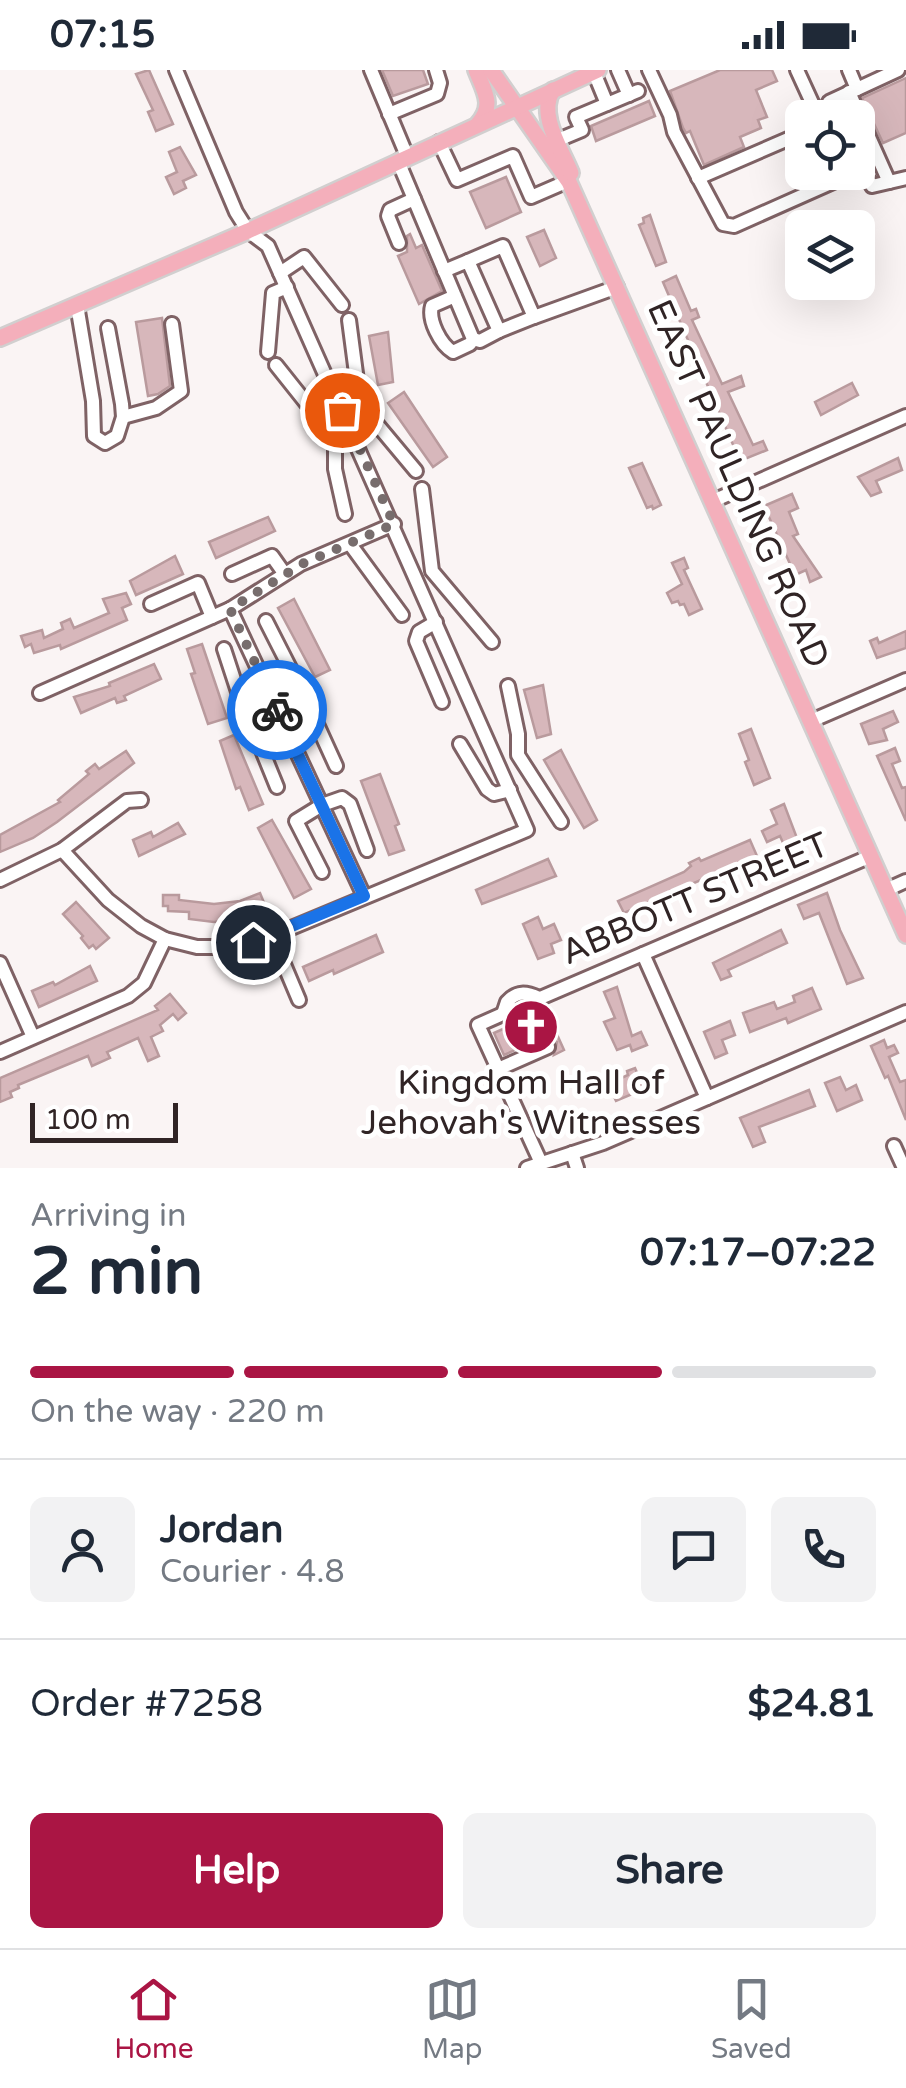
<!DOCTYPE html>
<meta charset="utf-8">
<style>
:root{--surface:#fff;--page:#f2f2f3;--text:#1f2937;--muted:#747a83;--line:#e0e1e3;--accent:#aa1544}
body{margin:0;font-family:"Varela Round",sans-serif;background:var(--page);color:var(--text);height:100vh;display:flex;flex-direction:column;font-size:38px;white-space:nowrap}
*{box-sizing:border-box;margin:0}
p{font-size:32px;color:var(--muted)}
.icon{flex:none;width:55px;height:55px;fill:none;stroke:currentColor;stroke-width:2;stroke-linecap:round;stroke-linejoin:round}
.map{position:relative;height:1098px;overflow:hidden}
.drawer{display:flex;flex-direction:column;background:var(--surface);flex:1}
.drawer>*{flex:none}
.buttons{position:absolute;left:785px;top:30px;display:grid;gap:20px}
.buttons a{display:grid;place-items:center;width:90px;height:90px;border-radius:15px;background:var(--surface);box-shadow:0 10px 40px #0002;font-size:50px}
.scale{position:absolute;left:30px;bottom:25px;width:148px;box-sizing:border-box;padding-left:10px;border:5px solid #302425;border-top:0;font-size:28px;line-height:35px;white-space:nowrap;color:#302425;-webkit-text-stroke:8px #fff;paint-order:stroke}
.pin{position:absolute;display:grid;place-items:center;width:85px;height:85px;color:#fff;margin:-42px;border:5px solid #fff;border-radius:50%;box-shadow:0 2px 10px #0007}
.courier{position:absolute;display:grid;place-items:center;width:100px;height:100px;margin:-50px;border:8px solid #1a73e8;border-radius:50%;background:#fff;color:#222;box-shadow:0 2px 12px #0007}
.head em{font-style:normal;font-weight:700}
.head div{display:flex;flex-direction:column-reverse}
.head{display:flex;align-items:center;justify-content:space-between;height:170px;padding:0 30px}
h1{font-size:65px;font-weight:700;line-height:75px}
.bar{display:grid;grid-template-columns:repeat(4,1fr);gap:15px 10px;align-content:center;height:120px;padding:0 30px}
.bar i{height:12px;border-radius:8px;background:var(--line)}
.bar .active{background:var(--accent)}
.bar p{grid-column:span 4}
.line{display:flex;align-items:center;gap:25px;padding:0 30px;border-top:2px solid var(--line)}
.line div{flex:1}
.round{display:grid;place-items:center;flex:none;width:105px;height:105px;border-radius:15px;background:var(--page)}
.action{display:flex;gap:20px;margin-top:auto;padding:20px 30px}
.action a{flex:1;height:115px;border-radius:15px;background:var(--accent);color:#fff;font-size:40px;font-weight:700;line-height:115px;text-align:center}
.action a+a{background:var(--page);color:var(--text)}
.status{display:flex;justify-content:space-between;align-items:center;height:70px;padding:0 50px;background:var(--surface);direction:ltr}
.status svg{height:28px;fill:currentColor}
.tab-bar{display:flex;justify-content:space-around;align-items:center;height:140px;border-top:2px solid var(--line);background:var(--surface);font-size:28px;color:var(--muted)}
.tab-bar a{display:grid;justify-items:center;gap:5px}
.tab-bar .active{color:var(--accent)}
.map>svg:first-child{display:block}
</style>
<div class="status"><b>07:15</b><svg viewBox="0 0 49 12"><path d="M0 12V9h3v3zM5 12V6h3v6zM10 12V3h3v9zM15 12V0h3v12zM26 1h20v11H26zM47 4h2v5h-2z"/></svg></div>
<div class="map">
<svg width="906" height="1098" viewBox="0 0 906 1098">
<rect width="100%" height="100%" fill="#faf4f4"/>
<!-- building -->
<g fill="#d7b7bb" stroke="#b99a9d" stroke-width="2.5">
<path d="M149 0 173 54 156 61 148 42 153 40 136 4Z"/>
<path d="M382 0H423L428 14 393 26Z"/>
<path d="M720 0H772L777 11 756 20 767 47 758 50 761 58 740 67 744 77 704 95 690 61 686 63 683 58 670 21Z"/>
<path d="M906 8V63L883 73 862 28Z"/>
<path d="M649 31 655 46 596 71 591 56Z"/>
<path d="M180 77 196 105 183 111 186 118 174 124 166 107 177 102 169 82Z"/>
<path d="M506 107 521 142 486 158 470 122Z"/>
<path d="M650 145 666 192 656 196 639 155 644 153 643 148Z"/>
<path d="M544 160 556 188 540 196 527 167Z"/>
<path d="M410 164 416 178 422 175 442 221 419 234 398 186 407 182V166Z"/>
<path d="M676 206 691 241 696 239 699 247 692 250 722 314 741 306 744 316 728 322 753 375 763 371 767 380 740 391 663 212Z"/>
<path d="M162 248 170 316 158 324 148 326 136 252Z"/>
<path d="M388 262 393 312 378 315 369 266Z"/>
<path d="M852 313 858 325 821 345 815 332Z"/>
<path d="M404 322 447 387 433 397 388 333Z"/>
<path d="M898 388 902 400 876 411 881 422 871 426 858 407Z"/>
<path d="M642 393 661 435 653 439 652 436 647 438 629 398Z"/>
<path d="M792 424 798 438 789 442 798 464 793 466 821 507 810 512 806 500 795 505 764 436Z"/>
<path d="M268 447 275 461 216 488 209 472Z"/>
<path d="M175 486 183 504 136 525 130 511Z"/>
<path d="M684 488 688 498 684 500 702 539 689 545 684 534 680 535 678 531 672 533 667 523 682 514 672 493Z"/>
<path d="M126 523 131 534 122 538 127 550 61 579 60 575 34 583 31 574 25 577 21 566 42 560 44 568 63 559 61 553 70 549 74 558 109 543 103 529Z"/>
<path d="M294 529 330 600 315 607 278 538Z"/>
<path d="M906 561V578L877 588 870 571 877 568 879 573Z"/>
<path d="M202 574 227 648 208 654 191 604 195 603 187 579Z"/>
<path d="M154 594 161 609 124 626 126 630 117 633 115 628 81 643 74 627 110 616 109 613Z"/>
<path d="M543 615 551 664 537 668 524 620Z"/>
<path d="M893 641 898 652 883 659 887 670 869 674 861 654Z"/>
<path d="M751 659 770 708 754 715 745 692 749 690 739 664Z"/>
<path d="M234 665 263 734 249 740 240 717 236 719 220 671Z"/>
<path d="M895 678 900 691 892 694 902 718 906 717V751L877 686Z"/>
<path d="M561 680 597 750 584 758 544 690Z"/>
<path d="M126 681 134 693 57 752 33 768 0 782V765L60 732 58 730 89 704 86 701 95 694 99 699Z"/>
<path d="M380 704 399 754 395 756 404 780 389 785 361 711Z"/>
<path d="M784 734 803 784 790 789 780 766 767 772 762 761 777 754 771 740Z"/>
<path d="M272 750 311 819 294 828 258 758Z"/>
<path d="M178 753 185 764 139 786 133 770 151 762 153 767Z"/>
<path d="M750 770 757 786 624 843 618 831 684 802 691 796 689 793 699 788 701 791Z"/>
<path d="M548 789 556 806 482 834 476 820Z"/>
<path d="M260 823 267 840 245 848 214 852 189 849V842L168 841V836H163V825H179V830L214 834 240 831Z"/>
<path d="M827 823 840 860 863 908 847 914 819 843 804 849 798 835Z"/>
<path d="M76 832 109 868 96 879 93 875 89 878 81 868 83 866 63 844Z"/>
<path d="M538 847 543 859 554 854 561 870 551 874 554 883 538 889 523 854Z"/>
<path d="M781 860 787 873 728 900 731 906 721 910 713 893Z"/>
<path d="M376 865 383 882 334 904 333 900 309 911 303 897Z"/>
<path d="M90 896 97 911 39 937 32 921 53 912 55 915Z"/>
<path d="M617 917 632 966 641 962 647 975 632 981 630 975 617 980 604 952 615 948 604 922Z"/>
<path d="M812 918 821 939 788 953 786 948 750 962 743 943 774 932 777 939 795 932 793 926Z"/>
<path d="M170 924 186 943 178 950 173 944 160 955 163 961 151 967 159 986 148 991 138 968 107 982 110 988 92 996 88 986 18 1015 19 1018 10 1022 12 1027 0 1032V1008L158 940 155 936Z"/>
<path d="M524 939 536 945 546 940 564 980 554 985 557 972 544 967 504 985 494 963 519 952 518 948Z"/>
<path d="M730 951 735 965 722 970 727 983 715 988 704 962Z"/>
<path d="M884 970 887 978 894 975 898 983 889 987 900 1012 906 1010V1050L888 1006 885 1008 871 976Z"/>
<path d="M635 998 644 1019 616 1031 608 1014 628 1005 627 1001Z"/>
<path d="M840 1007 846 1020 856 1015 862 1030 837 1041 825 1013Z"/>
<path d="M809 1020 815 1036 759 1057 765 1072 753 1077 740 1048Z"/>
</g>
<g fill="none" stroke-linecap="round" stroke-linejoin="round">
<!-- minor casing -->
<g stroke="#7f6265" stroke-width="18">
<g id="minor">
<path d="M371 0 407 86"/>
<path d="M593 0 607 34"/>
<path d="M618 0 629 25"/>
<path d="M649 0 670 45 674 62 723 154 734 156 842 108 844 102"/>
<path d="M797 0 819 48"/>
<path d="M849 0 857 19"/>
<path d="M849 22 889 112"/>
<path d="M389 44 437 24 440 13 436 0"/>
<path d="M837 48 829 32 898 0"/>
<path d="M558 70 582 60 576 47 638 21"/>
<path d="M439 72 457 110 513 86 531 127 568 111"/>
<path d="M398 91 473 269 470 274 453 282C440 274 428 250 432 236L455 226"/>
<path d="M858 93 872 116 906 108"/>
<path d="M698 108 802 63"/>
<path d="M399 173 388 146 390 140 414 129"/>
<path d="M468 191 503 176 534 247 617 217"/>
<path d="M444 201 468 191 499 261 480 271 473 269"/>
<path d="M280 203 304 187 342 235"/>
<path d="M77 235 93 331 94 366 105 373 117 366 123 347 122 334 108 258"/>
<path d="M349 250 360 334"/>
<path d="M499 261 534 247"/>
<path d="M268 282 273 223 287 217"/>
<path d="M276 295 319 349 335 361 348 353"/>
<path d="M342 340 360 334 416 401"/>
<path d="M123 347 156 338 181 321 172 254"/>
<path d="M335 361V399L345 444"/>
<path d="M422 419 432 501 492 572"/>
<path d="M713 431 906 346"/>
<path d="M350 474 402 545"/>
<path d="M232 504 272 486 284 503"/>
<path d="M151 534 198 513 212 547"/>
<path d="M230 539 364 826"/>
<path d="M266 551 295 608 293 627 310 639 336 696"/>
<path d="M436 552 419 562 416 571 442 632"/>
<path d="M224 579 243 637 255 647"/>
<path d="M508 616 518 664V685L561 752"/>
<path d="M40 623 230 539 301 494 394 454"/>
<path d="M811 651 906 610"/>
<path d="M460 674 487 719 494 724 510 720"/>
<path d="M277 717 255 663V647L293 627"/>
<path d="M62 780 108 830 141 856 165 869 197 877H226L272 866 527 760 268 176 248 161 236 142 176 0"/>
<path d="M322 802 296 751 322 735 342 728 350 734 367 780"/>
<path d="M0 810 62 780 127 731 141 730"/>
<path d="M886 820 906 811"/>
<path d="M272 866 299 930"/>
<path d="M643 884 707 1028"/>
<path d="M0 893 33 967"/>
<path d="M531 932 871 786"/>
<path d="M514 939 478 955 541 1093"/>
<path d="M503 944 507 932C517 921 526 922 539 928"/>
<path d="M0 982 128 926 144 913 165 869"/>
<path d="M498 999 548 977"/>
<path d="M894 1076 904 1098"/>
<path d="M572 1083 577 1098"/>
<path d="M527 1098 603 1073 906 942"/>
</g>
</g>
<!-- major casing -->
<g stroke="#d1cfcf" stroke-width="20">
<g id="major">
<path d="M476 0C484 21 495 35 478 54"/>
<path d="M491 0 569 112 906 865"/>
<path d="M553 20C537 44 562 80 571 103"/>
<path d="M0 268 248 161 598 0"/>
</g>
</g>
<!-- minor -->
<use href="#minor" stroke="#fff" stroke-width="12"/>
<!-- major -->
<use href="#major" stroke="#f4afbb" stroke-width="15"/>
</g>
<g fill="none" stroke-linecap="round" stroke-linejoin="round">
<!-- done -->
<path stroke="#776d6d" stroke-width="10" stroke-dasharray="0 18" d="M277 640 230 539 302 494 394 454 342 340"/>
<!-- route -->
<path stroke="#1a73e8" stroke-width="12" d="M253 872 364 826 277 640"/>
</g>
<!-- icons -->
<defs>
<g id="church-disc" transform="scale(2.875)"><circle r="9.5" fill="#aa1544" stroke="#fff"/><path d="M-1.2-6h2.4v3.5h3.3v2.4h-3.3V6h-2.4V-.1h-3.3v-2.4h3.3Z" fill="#fff"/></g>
</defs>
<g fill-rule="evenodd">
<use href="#church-disc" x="531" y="957"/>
</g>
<g text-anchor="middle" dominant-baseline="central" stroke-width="10" stroke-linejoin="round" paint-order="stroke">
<!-- street labels -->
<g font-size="35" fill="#302425" stroke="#fff">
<text transform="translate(738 414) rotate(66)">EAST PAULDING ROAD</text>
<text transform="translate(695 829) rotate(-23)">ABBOTT STREET</text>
</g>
<!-- poi labels -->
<g font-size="35" fill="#302425" stroke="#fff">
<text x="531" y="1013">Kingdom Hall of<tspan x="531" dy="40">Jehovah's Witnesses</tspan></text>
</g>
</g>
</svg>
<div class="buttons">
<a><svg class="icon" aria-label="locate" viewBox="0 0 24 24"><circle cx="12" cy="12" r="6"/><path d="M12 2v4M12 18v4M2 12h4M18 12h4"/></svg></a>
<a><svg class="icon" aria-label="layers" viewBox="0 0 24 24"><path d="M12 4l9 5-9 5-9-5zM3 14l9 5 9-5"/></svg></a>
</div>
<div class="scale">100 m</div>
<div class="pin" style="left:342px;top:340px;background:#ea580c"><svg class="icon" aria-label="bag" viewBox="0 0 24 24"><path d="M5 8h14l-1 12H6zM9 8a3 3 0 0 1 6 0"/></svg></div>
<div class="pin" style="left:253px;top:872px;background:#1f2937"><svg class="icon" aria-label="home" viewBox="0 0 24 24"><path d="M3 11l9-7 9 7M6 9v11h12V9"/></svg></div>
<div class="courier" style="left:277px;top:640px"><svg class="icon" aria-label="bike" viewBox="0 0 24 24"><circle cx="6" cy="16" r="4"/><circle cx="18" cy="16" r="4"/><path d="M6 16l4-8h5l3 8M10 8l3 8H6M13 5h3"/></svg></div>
</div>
<section class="drawer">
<div class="head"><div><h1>2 min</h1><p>Arriving in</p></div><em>07:17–07:22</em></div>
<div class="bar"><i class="active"></i><i class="active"></i><i class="active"></i><i></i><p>On the way · 220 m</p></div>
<div class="line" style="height:180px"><a class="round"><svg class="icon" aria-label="person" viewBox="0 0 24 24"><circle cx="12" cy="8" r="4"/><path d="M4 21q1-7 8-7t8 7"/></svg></a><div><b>Jordan</b><p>Courier · 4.8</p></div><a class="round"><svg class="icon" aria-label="chat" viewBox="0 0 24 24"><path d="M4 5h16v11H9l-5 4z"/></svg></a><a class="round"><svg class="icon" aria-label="phone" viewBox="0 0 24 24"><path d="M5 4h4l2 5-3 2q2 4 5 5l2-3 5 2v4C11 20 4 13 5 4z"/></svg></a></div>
<div class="line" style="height:130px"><div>Order #7258</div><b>$24.81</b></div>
<div class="action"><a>Help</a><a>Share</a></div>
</section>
<nav class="tab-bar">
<a class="active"><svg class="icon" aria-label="home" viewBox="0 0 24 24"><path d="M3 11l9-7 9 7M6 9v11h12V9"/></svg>Home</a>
<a><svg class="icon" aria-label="map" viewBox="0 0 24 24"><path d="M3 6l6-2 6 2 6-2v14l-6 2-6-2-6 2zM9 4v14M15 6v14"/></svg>Map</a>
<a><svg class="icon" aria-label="saved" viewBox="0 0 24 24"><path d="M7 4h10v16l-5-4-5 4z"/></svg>Saved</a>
</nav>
